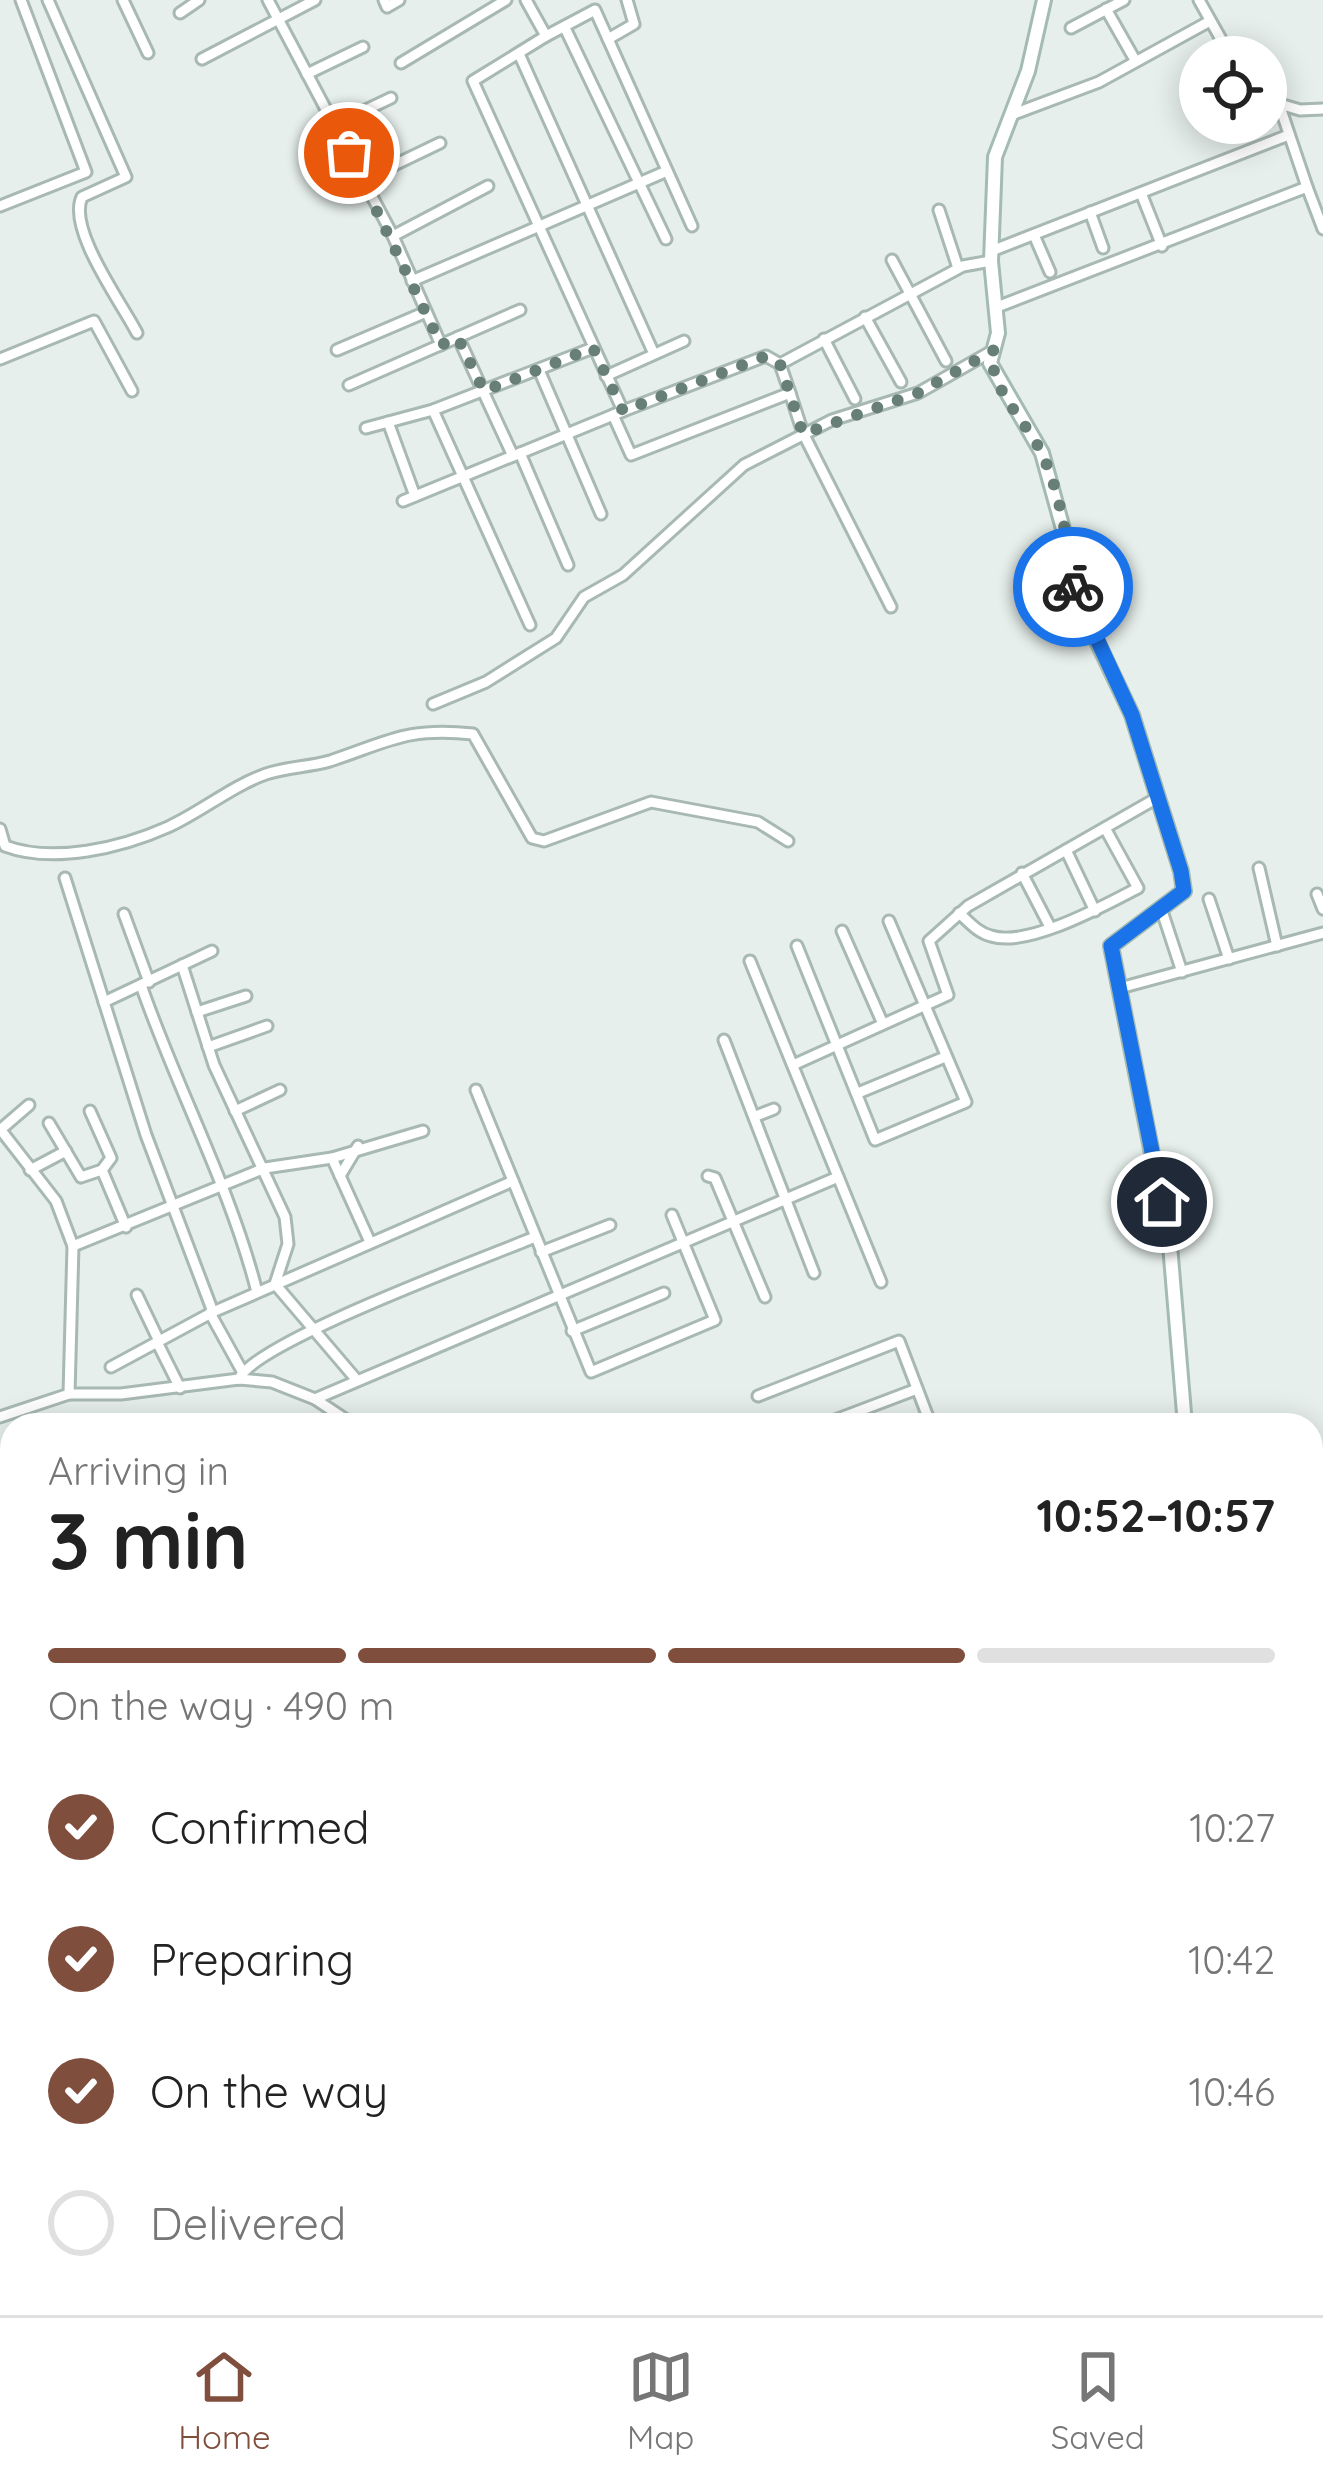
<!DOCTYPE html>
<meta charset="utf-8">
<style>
:root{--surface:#fff;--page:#f6f6f6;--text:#222;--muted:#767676;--line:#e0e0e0;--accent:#804e3d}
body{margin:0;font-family:Quicksand,sans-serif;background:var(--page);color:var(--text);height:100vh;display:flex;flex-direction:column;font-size:45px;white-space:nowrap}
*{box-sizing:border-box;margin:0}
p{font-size:39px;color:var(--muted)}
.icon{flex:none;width:66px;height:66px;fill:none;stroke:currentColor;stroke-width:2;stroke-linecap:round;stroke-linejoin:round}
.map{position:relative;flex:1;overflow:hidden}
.drawer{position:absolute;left:0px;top:1413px;width:1323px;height:903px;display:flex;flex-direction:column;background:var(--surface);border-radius:36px 36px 0 0;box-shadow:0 6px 30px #0003}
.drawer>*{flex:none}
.buttons{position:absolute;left:1179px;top:36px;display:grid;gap:24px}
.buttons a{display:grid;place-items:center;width:108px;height:108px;border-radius:50%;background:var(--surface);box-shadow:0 6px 30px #0003;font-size:60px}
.pin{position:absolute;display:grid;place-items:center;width:102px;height:102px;color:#fff;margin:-51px;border:6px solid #fff;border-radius:50%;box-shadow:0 3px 12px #0007}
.courier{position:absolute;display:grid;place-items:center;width:120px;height:120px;margin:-60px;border:9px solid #1a73e8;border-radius:50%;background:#fff;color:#222;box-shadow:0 3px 15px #0007}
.summary em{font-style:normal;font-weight:800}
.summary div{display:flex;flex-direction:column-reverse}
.summary{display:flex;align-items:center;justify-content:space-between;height:204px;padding:0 48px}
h1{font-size:78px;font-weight:800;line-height:90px}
.bar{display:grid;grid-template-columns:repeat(4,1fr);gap:18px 12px;align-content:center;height:144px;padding:0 48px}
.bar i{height:15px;border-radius:9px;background:var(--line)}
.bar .on{background:var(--accent)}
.bar p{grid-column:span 4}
ol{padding:0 48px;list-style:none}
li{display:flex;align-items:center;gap:36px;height:132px}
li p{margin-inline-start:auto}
li .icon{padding:12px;border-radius:50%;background:var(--accent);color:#fff;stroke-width:4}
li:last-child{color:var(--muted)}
li i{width:66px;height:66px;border:6px solid var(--line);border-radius:50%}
.menu{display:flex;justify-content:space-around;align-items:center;height:168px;border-top:3px solid var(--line);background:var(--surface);font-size:33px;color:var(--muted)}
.menu a{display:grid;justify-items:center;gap:6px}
.menu .on{color:var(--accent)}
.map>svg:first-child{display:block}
</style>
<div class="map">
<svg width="1323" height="2315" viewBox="0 0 1323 2315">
<rect width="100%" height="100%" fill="#e6efeb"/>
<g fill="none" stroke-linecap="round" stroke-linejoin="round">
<!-- street casing -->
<g stroke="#a8b8b2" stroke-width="15">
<g id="street">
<path d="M48 0 126 177 82 197C67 229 121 302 137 333"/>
<path d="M123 0 148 53"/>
<path d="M268 0 393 236 441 345"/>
<path d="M384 0 387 7 399 0"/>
<path d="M1199 0 1231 57"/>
<path d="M1106 9 1135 60"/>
<path d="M180 13 199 0"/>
<path d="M565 28 666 239"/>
<path d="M1071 28 1124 0"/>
<path d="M546 36 595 10 692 226"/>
<path d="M608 39 634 24 627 0"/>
<path d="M520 56 654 354"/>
<path d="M202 59 315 0"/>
<path d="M401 63 506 0"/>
<path d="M307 74 363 47"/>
<path d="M1266 100 1300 110 1323 109"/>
<path d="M1279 104 1307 187"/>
<path d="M1011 115 1099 82 1210 21"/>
<path d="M334 125 391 98"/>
<path d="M363 180 440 143"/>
<path d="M1141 193 1162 246"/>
<path d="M0 206 86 172 21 0"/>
<path d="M939 210 958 268"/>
<path d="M1090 212 1103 248"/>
<path d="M1034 235 1050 272"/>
<path d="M393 236 488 186"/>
<path d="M994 250 1286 136"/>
<path d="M892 260 946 361"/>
<path d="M412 281 667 171"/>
<path d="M997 307 1307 187 1323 229"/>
<path d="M865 317 901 382"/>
<path d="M458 337 513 456"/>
<path d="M824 339 855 399"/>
<path d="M337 350 426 312"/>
<path d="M0 359 94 321 132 391"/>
<path d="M780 364 963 266 991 261"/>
<path d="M539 370 601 514"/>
<path d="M606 376 684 341"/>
<path d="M349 385 520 310"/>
<path d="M790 393 803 433 891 607"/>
<path d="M433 410 530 625"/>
<path d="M613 415 631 455 790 393 780 364 766 356 623 411"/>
<path d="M388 422 415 496"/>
<path d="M366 428 433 410 593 348"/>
<path d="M520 453 568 565"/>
<path d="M403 501 623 411 473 81 546 36 526 0"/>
<path d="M433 704 486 682 556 638 584 597 623 575 744 465 832 420 918 393 994 350"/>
<path d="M0 829 5 846C53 864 121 848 168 827 201 812 232 786 266 774 286 767 309 767 330 761 390 741 407 727 473 734L532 838 544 841 651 802 758 822 788 841"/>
<path d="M1066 850 1095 911"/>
<path d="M1259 868 1277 946"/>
<path d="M1022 873 1050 927"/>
<path d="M65 878 146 1135 213 1312"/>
<path d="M1317 894 1323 909"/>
<path d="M1209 899 1229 959"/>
<path d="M1161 908 1182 972"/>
<path d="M959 913C969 922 978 933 991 936 1028 948 1105 905 1138 888L1105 828"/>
<path d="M124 914 149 982"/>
<path d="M842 931 883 1024"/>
<path d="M797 946 875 1140 966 1102 889 921"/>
<path d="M750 961 881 1282"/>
<path d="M182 965 214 1065 285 1217 288 1244 275 1284 355 1378"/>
<path d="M141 985C177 1089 230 1186 257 1292"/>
<path d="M1120 988 1323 933"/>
<path d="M104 1002 212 951"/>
<path d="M197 1012 246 996"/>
<path d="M724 1040 814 1273"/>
<path d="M208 1047 267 1026"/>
<path d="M793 1065 948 995 929 941 968 906 1157 798"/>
<path d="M476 1090 591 1372 715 1320 672 1215"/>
<path d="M858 1093 945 1057"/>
<path d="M235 1111 280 1090"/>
<path d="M756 1116 774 1109"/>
<path d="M49 1123 81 1177 102 1170 111 1158 90 1111"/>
<path d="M0 1129 56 1201 73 1246 69 1394"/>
<path d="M0 1130 29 1105"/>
<path d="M332 1158 370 1242"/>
<path d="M30 1170 66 1151"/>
<path d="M102 1170 126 1227"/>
<path d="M340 1176 358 1146"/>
<path d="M708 1176 715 1178 765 1297"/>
<path d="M73 1246 265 1168 332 1158 423 1131"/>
<path d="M541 1252 610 1225"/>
<path d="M137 1295 159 1341"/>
<path d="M210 1313 242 1371"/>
<path d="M572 1331 664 1293"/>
<path d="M157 1342 180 1388"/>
<path d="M111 1367 213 1312 513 1181"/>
<path d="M239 1379C255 1342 485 1258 535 1237"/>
<path d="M758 1396 899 1341 931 1425"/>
<path d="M315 1399 838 1177"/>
<path d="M0 1417 69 1394H121L239 1379 272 1382 315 1399 354 1425"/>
<path d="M822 1425 917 1389"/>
<path d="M0 1475 12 1491"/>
<path d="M1311 1501 1323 1491"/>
<path d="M0 1638 12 1632"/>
<path d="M0 1658 12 1683"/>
<path d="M0 1750 12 1744"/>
<path d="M0 1812 12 1806"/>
<path d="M0 1870 12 1864"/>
<path d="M1311 1919 1323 1914"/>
<path d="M1311 2121 1323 2116"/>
<path d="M0 2132 12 2126"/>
<path d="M1311 2145 1323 2141"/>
<path d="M1311 2183 1323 2179"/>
<path d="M1311 2241 1323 2237"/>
<path d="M68 2304 77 2315"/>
<path d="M331 2304 337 2315"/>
<path d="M1157 2304 1162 2315"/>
<path d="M263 2311 265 2315"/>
<path d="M113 2315 120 2304"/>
<path d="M348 2315 370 2304"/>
<path d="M1295 2315 1303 2304"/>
</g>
</g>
<!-- secondary casing -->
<g stroke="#a4bbb3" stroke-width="18">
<path id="secondary" d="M1044 0 1028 71 995 157 991 261 998 333 990 363 1042 453 1068 547 1074 593 1132 715 1181 871 1184 891 1111 946 1170 1245 1185 1425"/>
</g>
<!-- street -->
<use href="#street" stroke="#fff" stroke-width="9"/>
<!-- secondary -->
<use href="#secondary" stroke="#fff" stroke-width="12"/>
</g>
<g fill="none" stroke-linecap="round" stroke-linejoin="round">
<!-- done -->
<path stroke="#687f78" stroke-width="12" stroke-dasharray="0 21.6" d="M349 153 441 345 458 338 484 391 593 348 623 411 766 356 780 364 803 434 918 393 994 350C985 384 1026 421 1040 450 1060 489 1068 543 1073 587"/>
<!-- route -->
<path stroke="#1a73e8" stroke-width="15" d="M1073 587 1132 715 1181 871 1184 891 1111 946 1162 1202"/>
</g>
</svg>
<div class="buttons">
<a><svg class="icon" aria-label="locate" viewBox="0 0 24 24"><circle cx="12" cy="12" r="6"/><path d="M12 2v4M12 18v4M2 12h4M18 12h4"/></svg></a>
</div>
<div class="pin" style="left:349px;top:153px;background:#ea580c"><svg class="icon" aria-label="bag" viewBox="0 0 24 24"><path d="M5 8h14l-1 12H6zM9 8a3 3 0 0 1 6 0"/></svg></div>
<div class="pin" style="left:1162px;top:1202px;background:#1f2937"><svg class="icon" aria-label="home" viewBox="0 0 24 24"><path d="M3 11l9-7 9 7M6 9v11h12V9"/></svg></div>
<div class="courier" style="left:1073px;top:587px"><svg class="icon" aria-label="bike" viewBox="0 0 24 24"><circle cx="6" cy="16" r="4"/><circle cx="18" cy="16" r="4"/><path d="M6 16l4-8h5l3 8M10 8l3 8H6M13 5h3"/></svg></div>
<section class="drawer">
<div class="summary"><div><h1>3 min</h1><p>Arriving in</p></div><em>10:52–10:57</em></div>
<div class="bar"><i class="on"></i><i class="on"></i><i class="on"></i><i></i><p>On the way · 490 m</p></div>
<ol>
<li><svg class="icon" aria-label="check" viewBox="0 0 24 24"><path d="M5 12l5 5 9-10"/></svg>Confirmed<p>10:27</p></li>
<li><svg class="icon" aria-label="check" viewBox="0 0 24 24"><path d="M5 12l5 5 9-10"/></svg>Preparing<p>10:42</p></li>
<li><svg class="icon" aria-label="check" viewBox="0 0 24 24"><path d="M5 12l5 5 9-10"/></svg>On the way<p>10:46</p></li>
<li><i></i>Delivered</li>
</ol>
</section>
</div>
<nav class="menu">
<a class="on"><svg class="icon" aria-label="home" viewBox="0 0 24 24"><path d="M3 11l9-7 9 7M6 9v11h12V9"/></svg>Home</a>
<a><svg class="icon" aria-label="map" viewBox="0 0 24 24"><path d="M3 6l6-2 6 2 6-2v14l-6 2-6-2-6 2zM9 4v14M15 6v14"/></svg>Map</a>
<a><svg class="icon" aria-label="saved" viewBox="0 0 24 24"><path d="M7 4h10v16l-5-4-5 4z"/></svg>Saved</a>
</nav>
